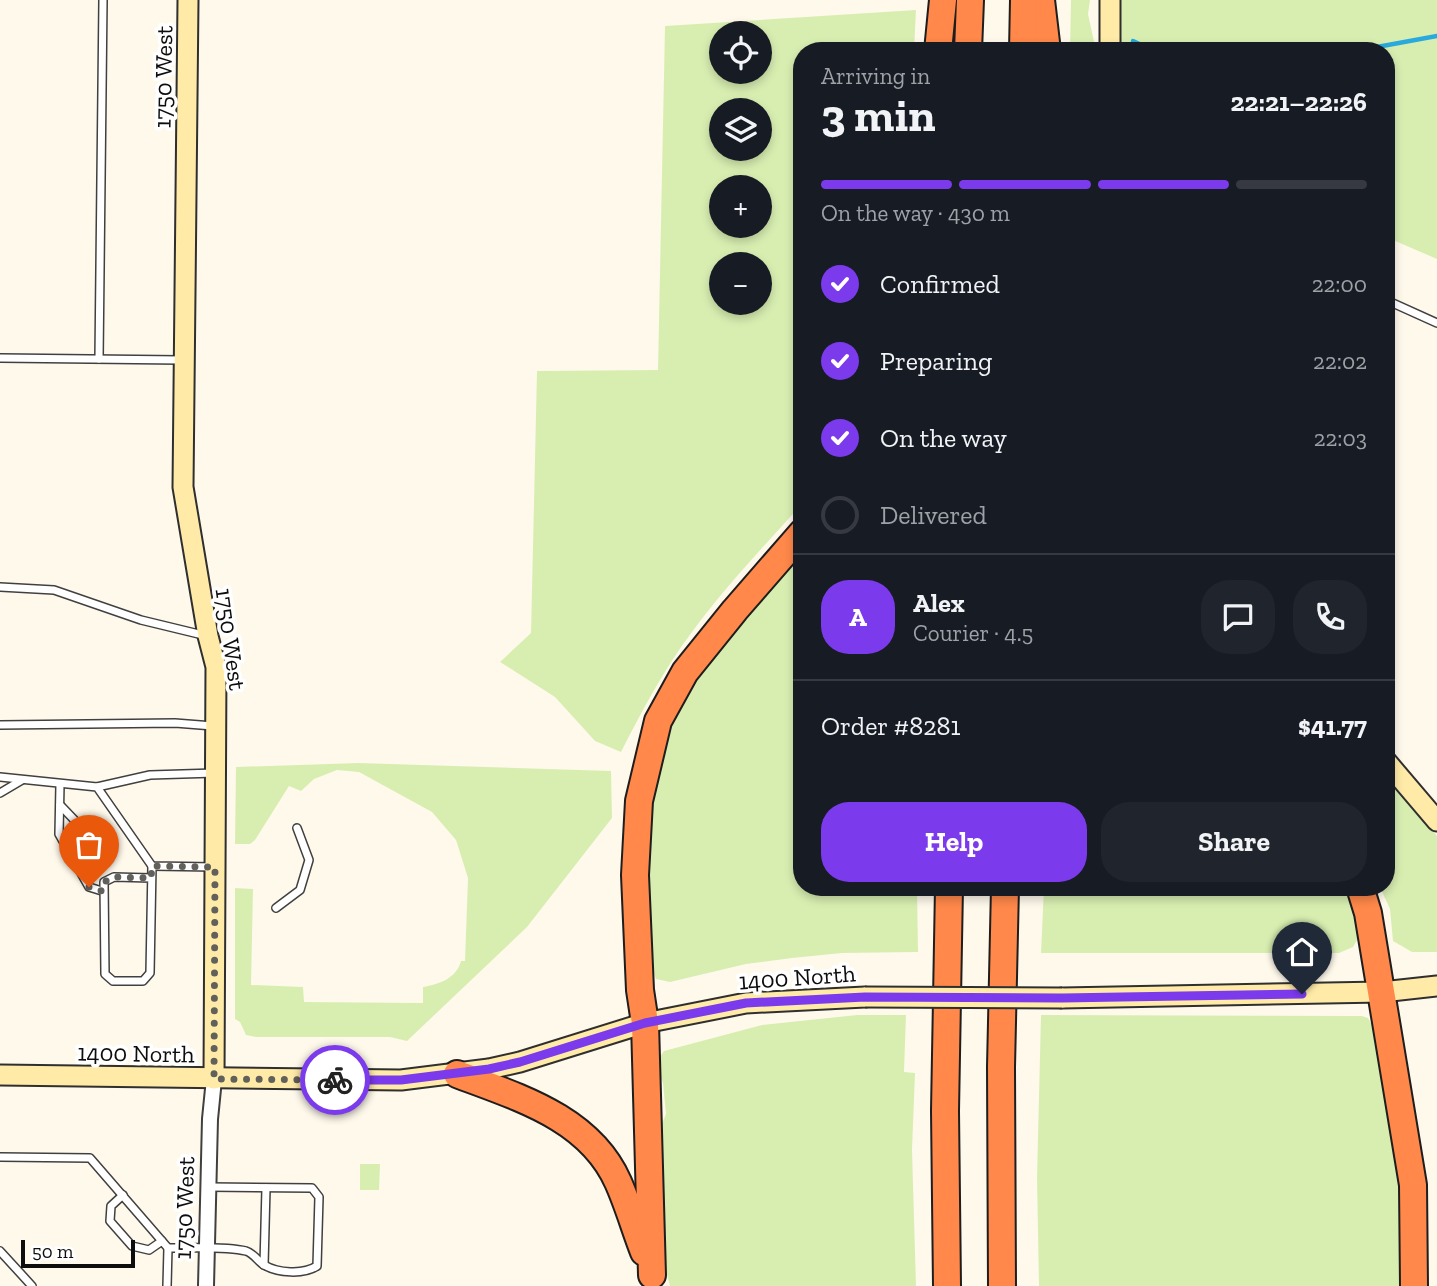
<!DOCTYPE html>
<meta charset="utf-8">
<style>
:root{--surface:#171b24;--page:#20242c;--text:#f1f3f6;--muted:#9ea1a6;--line:#363941;--accent:#7c3aed}
body{margin:0;font-family:"Zilla Slab",serif;background:var(--page);color:var(--text);height:100vh;display:flex;flex-direction:column;font-size:26px;white-space:nowrap}
*{box-sizing:border-box;margin:0}
p{font-size:23px;color:var(--muted)}
.icon{flex:none;width:38px;height:38px;fill:none;stroke:currentColor;stroke-width:2;stroke-linecap:round;stroke-linejoin:round}
.map{position:relative;flex:1;overflow:hidden}
.details{position:absolute;left:793px;top:42px;width:602px;height:854px;display:flex;flex-direction:column;background:var(--surface);border-radius:28px;box-shadow:0 4px 10px #0003}
.details>*{flex:none}
.buttons{position:absolute;left:709px;top:21px;display:grid;gap:14px}
.buttons a{display:grid;place-items:center;width:63px;height:63px;border-radius:50%;background:var(--surface);box-shadow:0 4px 10px #0003;font-size:35px}
.scale{position:absolute;left:21px;bottom:18px;width:114px;box-sizing:border-box;padding-left:7px;border:4px solid #0d0d0d;border-top:0;font-size:19px;line-height:24px;white-space:nowrap;color:#0d0d0d;-webkit-text-stroke:5px #fff;paint-order:stroke}
.pin{position:absolute;display:grid;place-items:center;width:60px;height:60px;color:#fff;margin:-72px -30px;border-radius:50% 50% 50% 0;rotate:-45deg;box-shadow:0 0 7px #0007}
.pin .icon{rotate:45deg}
.courier{position:absolute;display:grid;place-items:center;width:70px;height:70px;margin:-35px;border:5px solid #7c3aed;border-radius:50%;background:#fff;color:#222;box-shadow:0 2px 9px #0007}
.summary em{font-style:normal;font-weight:800}
.summary div{display:flex;flex-direction:column-reverse}
.summary{display:flex;align-items:center;justify-content:space-between;height:119px;padding:0 28px}
h1{font-size:46px;font-weight:800;line-height:52px}
.bar{display:grid;grid-template-columns:repeat(4,1fr);gap:10px 7px;align-content:center;height:84px;padding:0 28px}
.bar i{height:9px;border-radius:5px;background:var(--line)}
.bar .current{background:var(--accent)}
.bar p{grid-column:span 4}
.line{display:flex;align-items:center;gap:18px;padding:0 28px;border-top:2px solid var(--line)}
.line div{flex:1}
.round{display:grid;place-items:center;flex:none;width:74px;height:74px;border-radius:28px;background:var(--page)}
ol{padding:0 28px;list-style:none}
li{display:flex;align-items:center;gap:21px;height:77px}
li p{margin-inline-start:auto}
li .icon{padding:7px;border-radius:50%;background:var(--accent);color:#fff;stroke-width:4}
li:last-child{color:var(--muted)}
li i{width:38px;height:38px;border:4px solid var(--line);border-radius:50%}
.action{display:flex;gap:14px;margin-top:auto;padding:14px 28px}
.action a{flex:1;height:80px;border-radius:28px;background:var(--accent);color:#fff;font-size:28px;font-weight:800;line-height:80px;text-align:center}
.action a+a{background:var(--page);color:var(--text)}
.map>svg:first-child{display:block}
</style>
<div class="map">
<svg width="1437" height="1286" viewBox="0 0 1437 1286">
<rect width="100%" height="100%" fill="#fff9ec"/>
<!-- green -->
<g fill="#d8eeb1" fill-rule="evenodd">
<path d="M1071 0H1090L1088 14 1096 51H1070Z"/>
<path d="M1110 0H1437V259L1386 237V51H1110Z"/>
<path d="M916 10 914 51H802L801 505C764 546 725 587 692 632 664 669 642 711 621 752L595 741 555 697 500 662 531 633 537 371 658 370 665 26ZM721 33H760V72H721ZM721 110H760V149H721ZM721 187H760V226H721ZM721 264H760V303H721Z"/>
<path d="M801 549 802 887H917L918 952 842 953 792 958 746 964 670 982 656 979 651 965 649 830 653 792 669 731 690 685Z"/>
<path d="M358 763 611 771 612 818 527 927 407 1041 390 1037H256L246 1035 240 1022 235 1019V888L253 889 251 985 303 987 304 1002 423 1003V987C439 984 456 979 461 961H465L468 878 456 840 432 812 359 772 337 770 314 779 301 791 289 786 255 840 250 844H235L236 767Z"/>
<path d="M1386 773 1437 836V952H1412L1393 941 1390 909 1380 887H1386Z"/>
<path d="M1044 887H1349L1360 935 1353 947 1339 953H1041Z"/>
<path d="M857 1015H906L904 1072 915 1073 912 1150 916 1286H670L663 1258 657 1136 666 1114 663 1083 655 1064 664 1051 762 1025Z"/>
<path d="M1041 1015 1362 1016 1368 1018 1374 1029C1389 1114 1411 1200 1401 1286H1039L1037 1178Z"/>
<path d="M360 1164H380L379 1190H360Z"/>
</g>
<g fill="none" stroke-linecap="round" stroke-linejoin="round">
<!-- stream -->
<g stroke="#29a9dc" stroke-width="4.5">
<path d="M1133 41 1154 51"/>
<path d="M1371 51 1377 47 1437 36"/>
</g>
<!-- lane casing -->
<g stroke="#404040" stroke-width="10">
<g id="lane">
<path d="M1386 300 1437 323"/>
<path d="M0 358 181 360"/>
<path d="M99 359 103 0"/>
<path d="M0 587 54 590 141 620 207 636"/>
<path d="M0 725 175 723 213 726"/>
<path d="M0 777 97 787 152 866 214 867"/>
<path d="M60 784 59 834 89 887 102 891"/>
<path d="M97 787 150 775 215 773"/>
<path d="M0 793 22 780"/>
<path d="M60 805 83 829"/>
<path d="M151 878 114 877 104 882 105 974 113 981H143L150 973 152 866"/>
<path d="M276 908 300 890 309 860 297 828"/>
<path d="M0 1157 90 1158 168 1248 167 1286"/>
<path d="M123 1195 111 1206 110 1221 132 1246 149 1250 162 1241"/>
<path d="M168 1248C190 1248 226 1246 246 1251 253 1253 258 1261 264 1265 278 1273 303 1275 317 1266L319 1197 312 1188 209 1187"/>
<path d="M0 1251 32 1286"/>
<path d="M264 1265 266 1188"/>
</g>
</g>
<!-- street casing -->
<g stroke="#404040" stroke-width="18">
<path id="street" d="M206 1286 210 1119 214 1079"/>
</g>
<!-- secondary casing -->
<g stroke="#2f2f2f" stroke-width="23">
<g id="secondary">
<path d="M188 0 183 487 208 636 216 667 214 1079"/>
<path d="M1110 0V51"/>
<path d="M1386 761 1437 821"/>
<path d="M1062 998 1382 992 1437 986"/>
<path d="M0 1075 401 1080 489 1069 520 1062 645 1023 746 1003 865 997"/>
</g>
</g>
<!-- highway casing -->
<g stroke="#1e1e1e" stroke-width="30">
<g id="highway">
<path d="M1041 0 1047 51"/>
<path d="M938 51 943 0"/>
<path d="M968 51 970 0"/>
<path d="M1023 51 1024 0"/>
<path d="M1360 887 1368 913 1413 1185 1414 1286"/>
<path d="M457 1074C517 1097 589 1117 618 1182 628 1204 635 1229 644 1252"/>
<path d="M652 1275 645 1023 640 990 635 875 639 801 658 721 685 672 735 610 802 533"/>
<path d="M947 1286 945 1111 949 887"/>
<path d="M1002 1286 1001 1067 1005 887"/>
</g>
</g>
<!-- lane -->
<use href="#lane" stroke="#fff" stroke-width="7"/>
<!-- street -->
<use href="#street" stroke="#fff" stroke-width="14"/>
<!-- secondary -->
<use href="#secondary" stroke="#ffeba7" stroke-width="19"/>
<!-- highway -->
<use href="#highway" stroke="#ff884a" stroke-width="26"/>
<!-- secondary-bridge casing -->
<g stroke="#2f2f2f" stroke-width="23" stroke-linecap="butt">
<path id="secondary-bridge" d="M865 997 1062 998"/>
</g>
<!-- secondary-bridge -->
<use href="#secondary-bridge" stroke="#ffeba7" stroke-width="19"/>
</g>
<g fill="none" stroke-linecap="round" stroke-linejoin="round">
<!-- done -->
<path stroke="#62605b" stroke-width="7" stroke-dasharray="0 12.6" d="M89 887 102 891 104 882 114 877 151 878 152 866 215 867 214 1079 335 1080"/>
<!-- route -->
<path stroke="#7c3aed" stroke-width="9" d="M335 1080H401L489 1069 520 1062 645 1023 746 1003 865 997 1062 998 1302 994"/>
</g>
<g text-anchor="middle" dominant-baseline="central" stroke-width="7" stroke-linejoin="round" paint-order="stroke">
<!-- street labels -->
<g font-size="24" fill="#0d0d0d" stroke="#fff">
<text transform="translate(163 77) rotate(-89)">1750 West</text>
<text transform="translate(231 639) rotate(82)">1750 West</text>
<text transform="translate(797 977) rotate(-4)">1400 North</text>
<text transform="translate(136 1053) rotate(1)">1400 North</text>
<text transform="translate(184 1208) rotate(-88)">1750 West</text>
</g>
</g>
</svg>
<div class="buttons">
<a><svg class="icon" aria-label="locate" viewBox="0 0 24 24"><circle cx="12" cy="12" r="6"/><path d="M12 2v4M12 18v4M2 12h4M18 12h4"/></svg></a>
<a><svg class="icon" aria-label="layers" viewBox="0 0 24 24"><path d="M12 4l9 5-9 5-9-5zM3 14l9 5 9-5"/></svg></a>
<a>+</a>
<a>−</a>
</div>
<div class="scale">50 m</div>
<div class="pin" style="left:89px;top:887px;background:#ea580c"><svg class="icon" aria-label="bag" viewBox="0 0 24 24"><path d="M5 8h14l-1 12H6zM9 8a3 3 0 0 1 6 0"/></svg></div>
<div class="pin" style="left:1302px;top:994px;background:#1f2937"><svg class="icon" aria-label="home" viewBox="0 0 24 24"><path d="M3 11l9-7 9 7M6 9v11h12V9"/></svg></div>
<div class="courier" style="left:335px;top:1080px"><svg class="icon" aria-label="bike" viewBox="0 0 24 24"><circle cx="6" cy="16" r="4"/><circle cx="18" cy="16" r="4"/><path d="M6 16l4-8h5l3 8M10 8l3 8H6M13 5h3"/></svg></div>
<section class="details">
<div class="summary"><div><h1>3 min</h1><p>Arriving in</p></div><em>22:21–22:26</em></div>
<div class="bar"><i class="current"></i><i class="current"></i><i class="current"></i><i></i><p>On the way · 430 m</p></div>
<ol>
<li><svg class="icon" aria-label="check" viewBox="0 0 24 24"><path d="M5 12l5 5 9-10"/></svg>Confirmed<p>22:00</p></li>
<li><svg class="icon" aria-label="check" viewBox="0 0 24 24"><path d="M5 12l5 5 9-10"/></svg>Preparing<p>22:02</p></li>
<li><svg class="icon" aria-label="check" viewBox="0 0 24 24"><path d="M5 12l5 5 9-10"/></svg>On the way<p>22:03</p></li>
<li><i></i>Delivered</li>
</ol>
<div class="line" style="height:126px"><b class="round" style="background:var(--accent);color:#fff">A</b><div><b>Alex</b><p>Courier · 4.5</p></div><a class="round"><svg class="icon" aria-label="chat" viewBox="0 0 24 24"><path d="M4 5h16v11H9l-5 4z"/></svg></a><a class="round"><svg class="icon" aria-label="phone" viewBox="0 0 24 24"><path d="M5 4h4l2 5-3 2q2 4 5 5l2-3 5 2v4C11 20 4 13 5 4z"/></svg></a></div>
<div class="line" style="height:91px"><div>Order #8281</div><b>$41.77</b></div>
<div class="action"><a>Help</a><a>Share</a></div>
</section>
</div>
